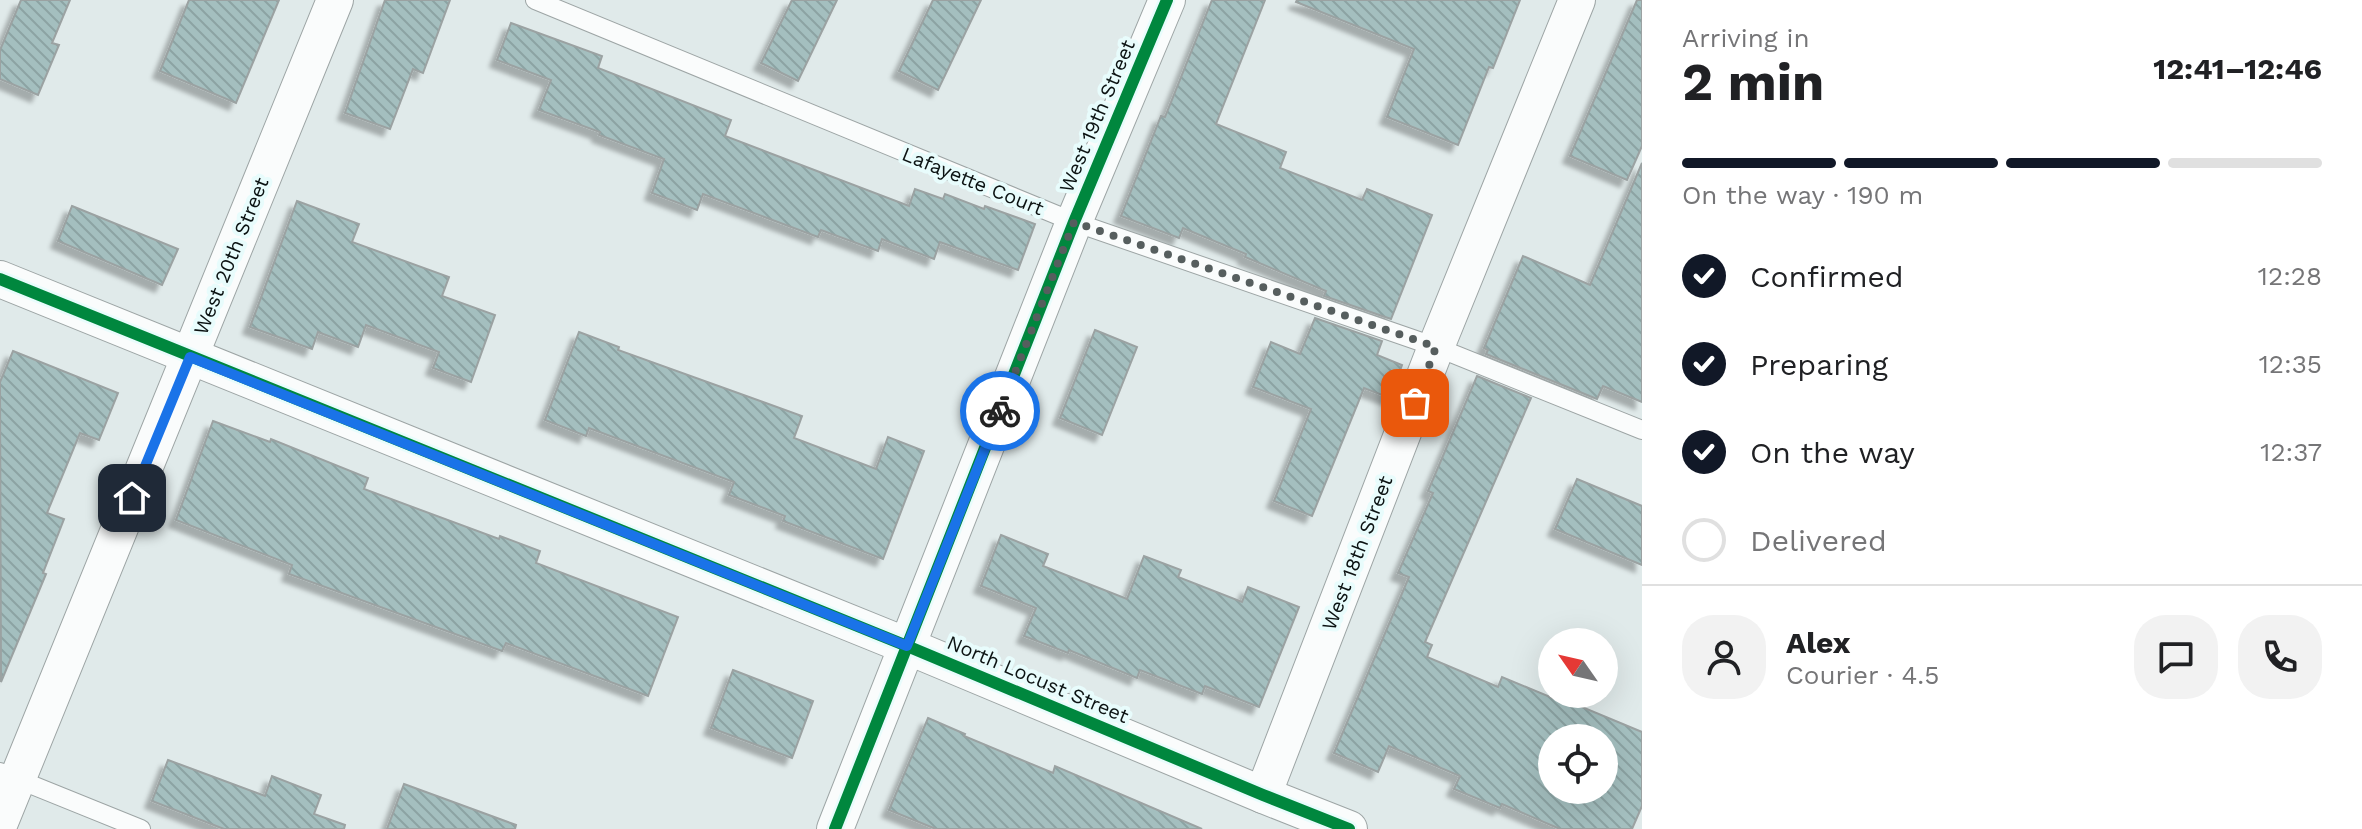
<!DOCTYPE html>
<meta charset="utf-8">
<style>
:root{--surface:#fff;--page:#f2f2f2;--text:#202124;--muted:#757577;--line:#e0e0e0;--accent:#111827}
body{margin:0;font-family:"Work Sans",sans-serif;background:var(--page);color:var(--text);height:100vh;display:flex;flex-direction:column;font-size:30px;white-space:nowrap}
*{box-sizing:border-box;margin:0}
p{font-size:26px;color:var(--muted)}
.icon{flex:none;width:44px;height:44px;fill:none;stroke:currentColor;stroke-width:2;stroke-linecap:round;stroke-linejoin:round}
.map{position:relative;flex:1;overflow:hidden}
.details{display:flex;flex-direction:column;background:var(--surface);width:720px}
.details>*{flex:none}
.needle{width:52px;rotate:304deg}
.controls{position:absolute;left:1538px;top:628px;display:grid;gap:16px}
.controls a{display:grid;place-items:center;width:80px;height:80px;border-radius:50%;background:var(--surface);box-shadow:0 8px 32px #0002;font-size:40px}
.pin{position:absolute;display:grid;place-items:center;width:68px;height:68px;color:#fff;margin:-34px;border-radius:16px;box-shadow:0 4px 12px #0006}
.courier{position:absolute;display:grid;place-items:center;width:80px;height:80px;margin:-40px;border:6px solid #1a73e8;border-radius:50%;background:#fff;color:#222;box-shadow:0 2px 10px #0007}
.overview em{font-style:normal;font-weight:700}
.overview div{display:flex;flex-direction:column-reverse}
.overview{display:flex;align-items:center;justify-content:space-between;height:136px;padding:0 40px}
h1{font-size:52px;font-weight:700;line-height:60px}
.bar{display:grid;grid-template-columns:repeat(4,1fr);gap:12px 8px;align-content:center;height:96px;padding:0 40px}
.bar i{height:10px;border-radius:6px;background:var(--line)}
.bar .current{background:var(--accent)}
.bar p{grid-column:span 4}
.line{display:flex;align-items:center;gap:20px;padding:0 40px;border-top:2px solid var(--line)}
.line div{flex:1}
.round{display:grid;place-items:center;flex:none;width:84px;height:84px;border-radius:32px;background:var(--page)}
ol{padding:0 40px;list-style:none}
li{display:flex;align-items:center;gap:24px;height:88px}
li p{margin-inline-start:auto}
li .icon{padding:8px;border-radius:50%;background:var(--accent);color:#fff;stroke-width:4}
li:last-child{color:var(--muted)}
li i{width:44px;height:44px;border:4px solid var(--line);border-radius:50%}
main{display:flex;flex:1;min-height:0}
.map>svg:first-child{display:block}
</style>
<main>
<div class="map">
<svg width="1642" height="829" viewBox="0 0 1642 829">
<defs>
<pattern id="building-back-hatch" width="6" height="6" patternUnits="userSpaceOnUse" patternTransform="scale(2)"><rect width="6" height="6" fill="#a4bfbf"/><path d="M-1 5l2 2M0 0l6 6M5-1l2 2" fill="none" stroke="#8ca3a3"/></pattern>
<filter id="shadow"><feDropShadow dx="-7" dy="7" stdDeviation="2" flood-color="#0004"/></filter>
</defs>
<rect width="100%" height="100%" fill="#e0eaea"/>
<!-- building -->
<g fill="url(#building-back-hatch)" stroke="#9ba2a2" stroke-width="2" fill-rule="evenodd" filter="url(#shadow)">
<path d="M21 0H70L52 43 59 45 38 95 0 79V50Z"/>
<path d="M189 0H279L236 103 160 71Z"/>
<path d="M385 0H450L423 73 413 69 390 129 345 113Z"/>
<path d="M792 0H837L798 81 761 63Z"/>
<path d="M933 0H981L938 90 899 71Z"/>
<path d="M1212 0H1265L1216 124 1286 152 1280 168 1362 200 1367 189 1432 215 1391 319 1324 296 1326 291 1245 257 1246 254 1183 228 1179 238 1121 216 1161 116 1165 117Z"/>
<path d="M1297 0H1520L1493 68 1489 67 1458 145 1387 117 1414 49 1296 2Z"/>
<path d="M1637 0H1642V146L1627 180 1570 156Z"/>
<path d="M511 23 602 56 598 68 731 120 725 136 909 206 915 189 943 199 945 194 984 209 985 206 1035 224 1018 270 940 242 934 259 882 239 878 251 821 230 818 237 703 194 697 210 652 193 664 159 599 135 600 132 539 110 551 80 497 60Z"/>
<path d="M1642 163V402L1603 386 1597 399 1486 354 1488 350 1484 348 1523 256 1590 285Z"/>
<path d="M297 201 359 224 352 242 449 277 442 296 495 315 471 382 433 368 439 352 366 325 358 347 318 332 312 349 250 327Z"/>
<path d="M72 206 178 249 162 285 58 241Z"/>
<path d="M1315 318 1382 341 1377 355 1402 365 1390 398 1364 388 1312 516 1274 501 1311 409 1253 387 1271 342 1300 354Z"/>
<path d="M1095 330 1137 347 1102 435 1060 418Z"/>
<path d="M579 332 619 347 618 350 802 416 794 438 876 469 888 437 924 451 883 559 783 521 785 516 729 495 734 482 589 428 586 436 545 420Z"/>
<path d="M13 351 118 393 99 440 80 433 47 513 64 519 43 573 46 574 1 682 0 382Z"/>
<path d="M1477 376 1531 398 1425 642 1432 645 1427 657 1498 687 1502 677 1562 702 1563 699 1642 732V806L1632 829H1560L1502 804 1500 808 1454 789 1460 776 1389 746 1378 772 1334 753 1409 577 1398 573 1433 493 1428 491ZM1552 738H1604V790H1552Z"/>
<path d="M213 421 270 442 271 439 368 478 364 489 499 539 500 536 540 551 536 563 678 617 648 696 506 643 502 651 289 574 292 565 176 520Z"/>
<path d="M1577 479 1642 506V565L1555 529Z"/>
<path d="M1001 535 1048 554 1043 566 1127 599 1144 556 1181 570 1178 577 1242 602 1248 587 1299 607 1259 707 1205 686 1202 694 1140 670 1137 678 1069 650 1068 653 1024 636 1036 608 981 586Z"/>
<path d="M733 670 813 701 792 758 711 728Z"/>
<path d="M928 718 965 734 964 736 1053 773 1055 766 1202 829H936L889 810Z"/>
<path d="M168 760 265 796 272 776 321 795 314 814 345 825 344 829H224L152 801Z"/>
<path d="M404 784 516 825 515 829H387Z"/>
</g>
<g fill="none" stroke-linecap="round" stroke-linejoin="round">
<!-- service casing -->
<g stroke="#9da5a5" stroke-width="20">
<g id="service">
<path d="M535 0 1074 222 1436 347 1642 430"/>
<path d="M0 772 141 829"/>
</g>
</g>
<!-- minor casing -->
<g stroke="#9da5a5" stroke-width="38">
<g id="minor">
<path d="M0 279 907 646 1263 795 1349 829"/>
<path d="M1263 795 1436 347 1577 0"/>
<path d="M0 822 335 0"/>
<path d="M835 829 1074 222 1167 0"/>
</g>
</g>
<!-- service -->
<use href="#service" stroke="#fafcfc" stroke-width="18"/>
<!-- minor -->
<use href="#minor" stroke="#fafcfc" stroke-width="36"/>
<!-- cycleway casing -->
<g stroke="#e8fcfc" stroke-width="17">
<g id="cycleway">
<path d="M0 279 907 646 1263 795 1349 829"/>
<path d="M835 829 1074 222 1167 0"/>
</g>
</g>
<!-- cycleway -->
<use href="#cycleway" stroke="#00873e" stroke-width="12"/>
</g>
<g fill="none" stroke-linecap="round" stroke-linejoin="round">
<!-- done -->
<path stroke="#565e5e" stroke-width="8" stroke-dasharray="0 14.4" d="M1000 411 1074 222 1436 347 1415 403"/>
<!-- route -->
<path stroke="#1a73e8" stroke-width="10" d="M132 498 190 357 907 646 1000 411"/>
</g>
<g text-anchor="middle" dominant-baseline="central" stroke-width="8" stroke-linejoin="round" paint-order="stroke">
<!-- street labels -->
<g font-size="20" fill="#0b1212" stroke="#e8fcfc">
<text transform="translate(1097 116) rotate(-67)">West 19th Street</text>
<text transform="translate(973 181) rotate(22)">Lafayette Court</text>
<text transform="translate(231 256) rotate(-68)">West 20th Street</text>
<text transform="translate(1357 553) rotate(-69)">West 18th Street</text>
<text transform="translate(1038 679) rotate(23)">North Locust Street</text>
</g>
</g>
</svg>
<div class="controls">
<a><svg class="needle" viewBox="-14 -14 28 28"><path d="M0-13l5 13h-10z" fill="#e53935"/><path d="M0 13l5-13h-10z" fill="#757577"/></svg></a>
<a><svg class="icon" aria-label="locate" viewBox="0 0 24 24"><circle cx="12" cy="12" r="6"/><path d="M12 2v4M12 18v4M2 12h4M18 12h4"/></svg></a>
</div>
<div class="pin" style="left:1415px;top:403px;background:#ea580c"><svg class="icon" aria-label="bag" viewBox="0 0 24 24"><path d="M5 8h14l-1 12H6zM9 8a3 3 0 0 1 6 0"/></svg></div>
<div class="pin" style="left:132px;top:498px;background:#1f2937"><svg class="icon" aria-label="home" viewBox="0 0 24 24"><path d="M3 11l9-7 9 7M6 9v11h12V9"/></svg></div>
<div class="courier" style="left:1000px;top:411px"><svg class="icon" aria-label="bike" viewBox="0 0 24 24"><circle cx="6" cy="16" r="4"/><circle cx="18" cy="16" r="4"/><path d="M6 16l4-8h5l3 8M10 8l3 8H6M13 5h3"/></svg></div>
</div>
<section class="details">
<div class="overview"><div><h1>2 min</h1><p>Arriving in</p></div><em>12:41–12:46</em></div>
<div class="bar"><i class="current"></i><i class="current"></i><i class="current"></i><i></i><p>On the way · 190 m</p></div>
<ol>
<li><svg class="icon" aria-label="check" viewBox="0 0 24 24"><path d="M5 12l5 5 9-10"/></svg>Confirmed<p>12:28</p></li>
<li><svg class="icon" aria-label="check" viewBox="0 0 24 24"><path d="M5 12l5 5 9-10"/></svg>Preparing<p>12:35</p></li>
<li><svg class="icon" aria-label="check" viewBox="0 0 24 24"><path d="M5 12l5 5 9-10"/></svg>On the way<p>12:37</p></li>
<li><i></i>Delivered</li>
</ol>
<div class="line" style="height:144px"><a class="round"><svg class="icon" aria-label="person" viewBox="0 0 24 24"><circle cx="12" cy="8" r="4"/><path d="M4 21q1-7 8-7t8 7"/></svg></a><div><b>Alex</b><p>Courier · 4.5</p></div><a class="round"><svg class="icon" aria-label="chat" viewBox="0 0 24 24"><path d="M4 5h16v11H9l-5 4z"/></svg></a><a class="round"><svg class="icon" aria-label="phone" viewBox="0 0 24 24"><path d="M5 4h4l2 5-3 2q2 4 5 5l2-3 5 2v4C11 20 4 13 5 4z"/></svg></a></div>
</section>
</main>
